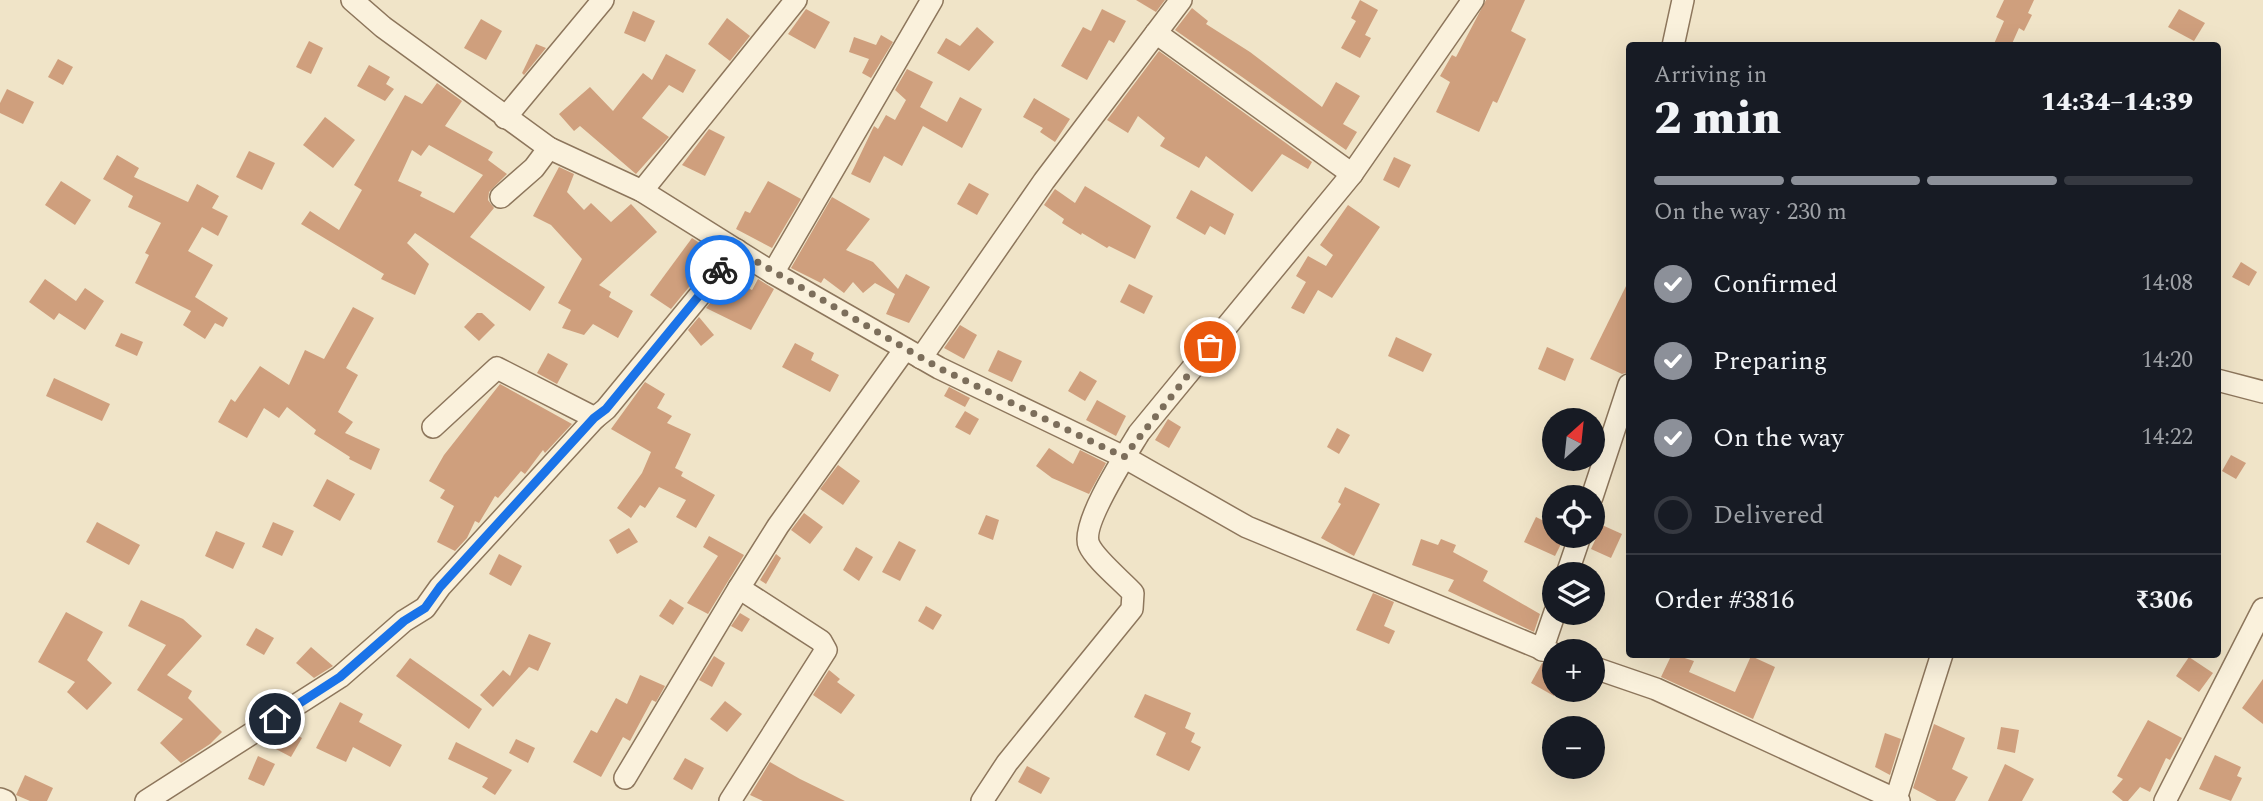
<!DOCTYPE html>
<meta charset="utf-8">
<style>
:root{--surface:#171b24;--page:#242831;--text:#f1f3f6;--muted:#9ea1a6;--line:#363941;--accent:#8c9099}
body{margin:0;font-family:Spectral,serif;background:var(--page);color:var(--text);height:100vh;display:flex;flex-direction:column;font-size:26px;white-space:nowrap}
*{box-sizing:border-box;margin:0}
p{font-size:23px;color:var(--muted)}
.icon{flex:none;width:38px;height:38px;fill:none;stroke:currentColor;stroke-width:2;stroke-linecap:round;stroke-linejoin:round}
.map{position:relative;flex:1;overflow:hidden}
.drawer{position:absolute;left:1626px;top:42px;width:595px;height:616px;display:flex;flex-direction:column;background:var(--surface);border-radius:7px;box-shadow:0 7px 28px #0002}
.drawer>*{flex:none}
.needle{width:46px;rotate:27deg}
.tools{position:absolute;left:1542px;top:408px;display:grid;gap:14px}
.tools a{display:grid;place-items:center;width:63px;height:63px;border-radius:50%;background:var(--surface);box-shadow:0 7px 28px #0002;font-size:35px}
.pin{position:absolute;display:grid;place-items:center;width:60px;height:60px;color:#fff;margin:-30px;border:4px solid #fff;border-radius:50%;box-shadow:0 2px 7px #0007}
.courier{position:absolute;display:grid;place-items:center;width:70px;height:70px;margin:-35px;border:5px solid #1a73e8;border-radius:50%;background:#fff;color:#222;box-shadow:0 2px 9px #0007}
.summary em{font-style:normal;font-weight:800}
.summary div{display:flex;flex-direction:column-reverse}
.summary{display:flex;align-items:center;justify-content:space-between;height:119px;padding:0 28px}
h1{font-size:46px;font-weight:800;line-height:52px}
.bar{display:grid;grid-template-columns:repeat(4,1fr);gap:10px 7px;align-content:center;height:84px;padding:0 28px}
.bar i{height:9px;border-radius:5px;background:var(--line)}
.bar .active{background:var(--accent)}
.bar p{grid-column:span 4}
.line{display:flex;align-items:center;gap:18px;padding:0 28px;border-top:2px solid var(--line)}
.line div{flex:1}
ol{padding:0 28px;list-style:none}
li{display:flex;align-items:center;gap:21px;height:77px}
li p{margin-inline-start:auto}
li .icon{padding:7px;border-radius:50%;background:var(--accent);color:#fff;stroke-width:4}
li:last-child{color:var(--muted)}
li i{width:38px;height:38px;border:4px solid var(--line);border-radius:50%}
.map>svg:first-child{display:block}
</style>
<div class="map">
<svg width="2263" height="801" viewBox="0 0 2263 801">
<rect width="100%" height="100%" fill="#f0e4c8"/>
<!-- building -->
<g fill="#cf9f7d" fill-rule="evenodd">
<path d="M1136 0H1165L1156 12Z"/>
<path d="M1360 0 1378 10 1365 35 1371 38 1360 58 1341 48 1356 21 1351 18Z"/>
<path d="M1486 0H1525L1511 31 1526 39 1497 103 1493 101 1479 132 1436 112 1450 82 1440 76 1452 55 1456 57Z"/>
<path d="M2004 0H2034L2028 13 2032 15 2024 31 2019 28 2011 46H1993L2004 21 1996 17Z"/>
<path d="M1192 8 1208 21 1206 24 1250 52 1322 107 1336 82 1360 96 1343 124 1357 132 1346 150 1175 30Z"/>
<path d="M806 9 830 22 815 49 788 34Z"/>
<path d="M1102 9 1126 21 1114 43 1109 40 1087 80 1061 66 1083 27 1091 31Z"/>
<path d="M2179 9 2205 23 2194 41 2168 27Z"/>
<path d="M633 11 655 21 645 42 624 33Z"/>
<path d="M727 18 750 36 730 61 708 44Z"/>
<path d="M481 19 502 31 486 60 464 48Z"/>
<path d="M977 27 994 42 969 71 937 53 946 38 960 46Z"/>
<path d="M881 35 893 42 871 78 862 73 869 59 849 52 854 37 876 45Z"/>
<path d="M309 41 323 48 311 74 296 67Z"/>
<path d="M536 44 546 48 524 75 522 73Z"/>
<path d="M1159 51 1312 162 1308 169 1282 154 1252 192 1206 156 1199 168 1160 146 1165 138 1138 116 1128 133 1107 120Z"/>
<path d="M666 54 696 70 683 93 669 85 642 118 669 137 636 174 580 126 574 131 559 114 590 87 613 111 643 73 652 80Z"/>
<path d="M58 59 73 67 63 85 48 77Z"/>
<path d="M369 65 390 77 386 84 394 89 385 101 357 86Z"/>
<path d="M907 69 933 82 920 107 947 122 960 97 982 109 962 148 923 126 902 166 884 156 870 183 851 174 874 126 878 129 886 115 895 120 906 100 895 90Z"/>
<path d="M437 83 462 101 445 126 493 152 488 160 507 174 489 192 488 200 494 208 470 237 545 287 530 311 415 233 407 243 429 264 415 295 381 279 384 274 301 224 310 211 339 230 362 190 354 185 405 95 422 104ZM429 145 483 175 454 213 420 196 422 192 398 181 412 150 421 156Z"/>
<path d="M7 89 34 102 23 124 0 113V103Z"/>
<path d="M1034 98 1070 119 1055 142 1040 132 1043 128 1023 117Z"/>
<path d="M325 117 355 140 333 168 303 145Z"/>
<path d="M709 129 725 137 705 176 682 165Z"/>
<path d="M249 151 275 163 262 190 236 177Z"/>
<path d="M117 155 139 168 134 177 188 202 197 184 219 196 212 208 228 216 218 236 202 227 188 251 213 265 195 297 228 318 223 327 215 323 205 339 183 325 191 311 135 283 149 255 145 253 161 223 128 207 133 196 103 179Z"/>
<path d="M1394 157 1411 165 1399 188 1383 180Z"/>
<path d="M559 167 574 174 567 192 584 210 591 203 611 222 631 204 657 232 599 285 611 292 609 297 633 311 618 338 593 324 584 335 562 328 571 310 558 303 582 259 551 225 533 216Z"/>
<path d="M61 181 91 200 75 225 45 205Z"/>
<path d="M768 181 801 199 772 248 736 229 745 211 750 213Z"/>
<path d="M969 183 989 194 977 215 957 204Z"/>
<path d="M1085 186 1151 226 1135 259 1109 246 1107 248 1082 233 1081 235 1062 223 1064 219 1044 205 1055 189 1075 203Z"/>
<path d="M1191 190 1234 214 1225 235 1210 226 1205 235 1176 218Z"/>
<path d="M832 197 870 219 846 250 873 262 898 289 906 274 930 287 909 323 886 314 895 294 875 283 863 293 853 282 844 293 824 278 821 283 791 268Z"/>
<path d="M1348 205 1380 227 1332 298 1318 290 1304 314 1291 308 1306 282 1296 276 1308 256 1326 266 1333 255 1320 245Z"/>
<path d="M692 238 716 254 671 309 650 295Z"/>
<path d="M2241 262 2257 272 2249 286 2232 277Z"/>
<path d="M45 279 76 301 85 288 104 301 85 330 59 313 54 320 29 302Z"/>
<path d="M730 279 752 290 758 279 774 289 751 330 706 308Z"/>
<path d="M1629 280V372L1622 374 1590 359Z"/>
<path d="M1129 284 1153 296 1144 314 1120 302Z"/>
<path d="M353 307 374 318 346 368 358 375 338 412 353 422 345 433 380 449 371 470 349 459 350 457 314 434 316 430 287 407 279 418 264 408 247 438 218 422 231 399 235 402 260 366 289 385 305 350 324 359Z"/>
<path d="M477 313H482L495 325 479 341 464 327Z"/>
<path d="M699 317 714 335 701 346 688 330Z"/>
<path d="M960 325 977 335 964 359 944 348Z"/>
<path d="M121 333 143 342 137 356 115 346Z"/>
<path d="M1396 337 1432 354 1423 372 1388 356Z"/>
<path d="M795 343 814 353 811 360 839 375 830 392 782 367Z"/>
<path d="M1547 347 1574 359 1565 381 1538 369Z"/>
<path d="M998 350 1022 361 1012 382 988 371Z"/>
<path d="M548 353 568 364 557 384 537 373Z"/>
<path d="M1080 371 1097 381 1085 401 1068 391Z"/>
<path d="M54 378 110 404 102 421 46 396Z"/>
<path d="M645 382 665 394 657 408 672 416 667 423 691 434 675 468 683 472 681 476 715 495 696 528 676 517 686 500 659 487 645 508 640 505 631 518 617 508 642 473 651 452 611 429Z"/>
<path d="M500 384 572 424 545 453 543 450 525 474 521 471 498 498 495 496 479 523 475 521 467 538 455 551 437 542 454 506 440 498 445 490 429 481 444 455Z"/>
<path d="M949 387 970 398 965 407 944 396Z"/>
<path d="M1097 400 1126 416 1116 436 1086 420Z"/>
<path d="M965 411 979 419 970 435 955 427Z"/>
<path d="M1168 419 1181 427 1169 448 1155 440Z"/>
<path d="M1337 428 1350 435 1339 454 1327 447Z"/>
<path d="M1049 448 1073 464 1080 450 1106 463 1089 494 1052 478 1036 466Z"/>
<path d="M2231 455 2246 463 2236 479 2222 471Z"/>
<path d="M838 465 860 481 843 505 820 489Z"/>
<path d="M327 479 355 494 340 521 313 506Z"/>
<path d="M1345 487 1380 504 1354 556 1321 538 1341 504 1338 502Z"/>
<path d="M804 513 823 527 810 544 791 530Z"/>
<path d="M986 515 999 520 993 540 978 534Z"/>
<path d="M1536 517 1554 526V536H1565L1555 556 1524 542Z"/>
<path d="M97 522 140 545 129 565 86 542Z"/>
<path d="M273 522 294 531 282 556 262 547Z"/>
<path d="M1602 525 1622 534 1611 558 1591 549Z"/>
<path d="M629 528 638 542 617 554 609 540Z"/>
<path d="M216 531 245 543 233 569 205 556Z"/>
<path d="M709 536 744 555 708 614 687 603 718 556 703 547Z"/>
<path d="M1421 539 1438 545 1441 539 1456 545 1453 552 1488 571 1483 581 1540 614 1534 632 1448 591 1454 580 1412 565Z"/>
<path d="M899 541 916 550 900 581 882 572Z"/>
<path d="M856 547 873 557 859 581 843 570Z"/>
<path d="M499 554 522 566 511 586 489 574Z"/>
<path d="M776 554 781 558 766 584 760 580Z"/>
<path d="M1373 593 1394 602 1384 626 1395 631 1389 644 1356 630Z"/>
<path d="M670 599 684 608 673 625 659 616Z"/>
<path d="M141 600 183 619 202 636 167 675 192 691 188 698 222 732 210 744 181 763 160 743 183 719 137 690 166 645 128 626Z"/>
<path d="M926 606 942 615 933 630 918 621Z"/>
<path d="M66 612 103 632 87 660 112 683 87 710 67 692 75 682 38 662Z"/>
<path d="M740 613 750 619 742 632 731 626Z"/>
<path d="M256 628 274 638 264 655 246 645Z"/>
<path d="M529 634 551 643 538 671 529 667 493 707 480 695 503 670 510 676Z"/>
<path d="M311 647 333 666 314 678 296 663Z"/>
<path d="M1672 654 1694 661 1689 672 1735 692 1751 656 1775 667 1753 719 1661 677Z"/>
<path d="M714 656 725 663 712 687 699 680Z"/>
<path d="M2189 657 2213 673 2199 692 2176 676Z"/>
<path d="M410 658 482 709 469 729 396 676Z"/>
<path d="M1542 663 1554 667V696L1531 683Z"/>
<path d="M829 670 840 679 837 682 855 695 841 714 813 695Z"/>
<path d="M640 675 665 686 656 702 652 700 630 741 623 737 601 777 573 762 591 730 597 733 616 698 627 704Z"/>
<path d="M2263 679V724L2242 708Z"/>
<path d="M1145 694 1191 713 1185 728 1195 733 1191 742 1201 747 1189 771 1156 755 1166 733 1134 717Z"/>
<path d="M725 701 742 714 727 732 710 719Z"/>
<path d="M340 702 363 714 359 722 402 745 390 767 353 747 346 762 316 748Z"/>
<path d="M2148 720 2182 738 2170 760 2166 758 2150 792 2140 787 2128 801H2123L2112 792 2123 779 2117 776Z"/>
<path d="M1934 724 1965 738 1952 769 1968 777 1955 801H1937L1913 788Z"/>
<path d="M2001 727 2019 730 2015 753 1997 749Z"/>
<path d="M285 728 302 738 291 757 274 748Z"/>
<path d="M1885 733 1901 739 1890 775 1875 767Z"/>
<path d="M516 739 535 748 528 763 509 753Z"/>
<path d="M456 742 512 770 495 795 482 787 488 778 448 759Z"/>
<path d="M2215 755 2241 767 2237 776 2242 778 2231 801 2199 789Z"/>
<path d="M258 756 275 764 264 786 248 779Z"/>
<path d="M685 758 704 768 692 790 673 779Z"/>
<path d="M770 762 800 779 845 801H763L750 795Z"/>
<path d="M2005 764 2034 779 2022 801H1988Z"/>
<path d="M1027 766 1050 778 1041 794 1018 782Z"/>
<path d="M25 775 53 788 47 801H30L16 795Z"/>
</g>
<g fill="none" stroke-linecap="round" stroke-linejoin="round">
<!-- minor casing -->
<g stroke="#8d765c" stroke-width="24">
<g id="minor">
<path d="M352 0 383 27 549 148 642 191 773 273 939 368 1124 457 1247 527 1554 654"/>
<path d="M1156 33 1352 174"/>
<path d="M1673 46 1683 0"/>
<path d="M505 118 603 0"/>
<path d="M642 191 796 0"/>
<path d="M501 197 534 168 549 148"/>
<path d="M773 273 932 0"/>
<path d="M921 358 1044 181 1181 0"/>
<path d="M2217 380 2263 392"/>
<path d="M433 427 497 368 595 418"/>
<path d="M1592 497 1629 385"/>
<path d="M1567 574 1580 536"/>
<path d="M1542 650 1555 612"/>
<path d="M1592 667 1656 689 1899 801"/>
<path d="M625 778 739 588"/>
<path d="M0 799 5 801"/>
<path d="M1896 799 1942 654"/>
<path d="M146 801 340 677 404 621 425 608 440 587 595 418 606 409 737 250"/>
<path d="M730 801 826 650 821 641 739 588 778 526 905 349"/>
<path d="M982 801 1007 763 1132 609 1133 593C1122 581 1095 559 1089 545 1080 525 1127 453 1139 433L1352 174 1473 0"/>
<path d="M2165 801 2263 609"/>
</g>
</g>
<!-- minor -->
<use href="#minor" stroke="#faf1dc" stroke-width="21"/>
</g>
<g fill="none" stroke-linecap="round" stroke-linejoin="round">
<!-- done -->
<path stroke="#7c6e5b" stroke-width="7" stroke-dasharray="0 12.6" d="M720 270 737 250 939 368 1124 457 1210 347"/>
<!-- route -->
<path stroke="#1a73e8" stroke-width="9" d="M275 719 340 677 404 621 425 608 440 587 594 418 606 409 720 270"/>
</g>
</svg>
<div class="tools">
<a><svg class="needle" viewBox="-14 -14 28 28"><path d="M0-13l5 13h-10z" fill="#e53935"/><path d="M0 13l5-13h-10z" fill="#9ea1a6"/></svg></a>
<a><svg class="icon" aria-label="locate" viewBox="0 0 24 24"><circle cx="12" cy="12" r="6"/><path d="M12 2v4M12 18v4M2 12h4M18 12h4"/></svg></a>
<a><svg class="icon" aria-label="layers" viewBox="0 0 24 24"><path d="M12 4l9 5-9 5-9-5zM3 14l9 5 9-5"/></svg></a>
<a>+</a>
<a>−</a>
</div>
<div class="pin" style="left:1210px;top:347px;background:#ea580c"><svg class="icon" aria-label="bag" viewBox="0 0 24 24"><path d="M5 8h14l-1 12H6zM9 8a3 3 0 0 1 6 0"/></svg></div>
<div class="pin" style="left:275px;top:719px;background:#1f2937"><svg class="icon" aria-label="home" viewBox="0 0 24 24"><path d="M3 11l9-7 9 7M6 9v11h12V9"/></svg></div>
<div class="courier" style="left:720px;top:270px"><svg class="icon" aria-label="bike" viewBox="0 0 24 24"><circle cx="6" cy="16" r="4"/><circle cx="18" cy="16" r="4"/><path d="M6 16l4-8h5l3 8M10 8l3 8H6M13 5h3"/></svg></div>
<section class="drawer">
<div class="summary"><div><h1>2 min</h1><p>Arriving in</p></div><em>14:34–14:39</em></div>
<div class="bar"><i class="active"></i><i class="active"></i><i class="active"></i><i></i><p>On the way · 230 m</p></div>
<ol>
<li><svg class="icon" aria-label="check" viewBox="0 0 24 24"><path d="M5 12l5 5 9-10"/></svg>Confirmed<p>14:08</p></li>
<li><svg class="icon" aria-label="check" viewBox="0 0 24 24"><path d="M5 12l5 5 9-10"/></svg>Preparing<p>14:20</p></li>
<li><svg class="icon" aria-label="check" viewBox="0 0 24 24"><path d="M5 12l5 5 9-10"/></svg>On the way<p>14:22</p></li>
<li><i></i>Delivered</li>
</ol>
<div class="line" style="height:91px"><div>Order #3816</div><b>₹306</b></div>
</section>
</div>
